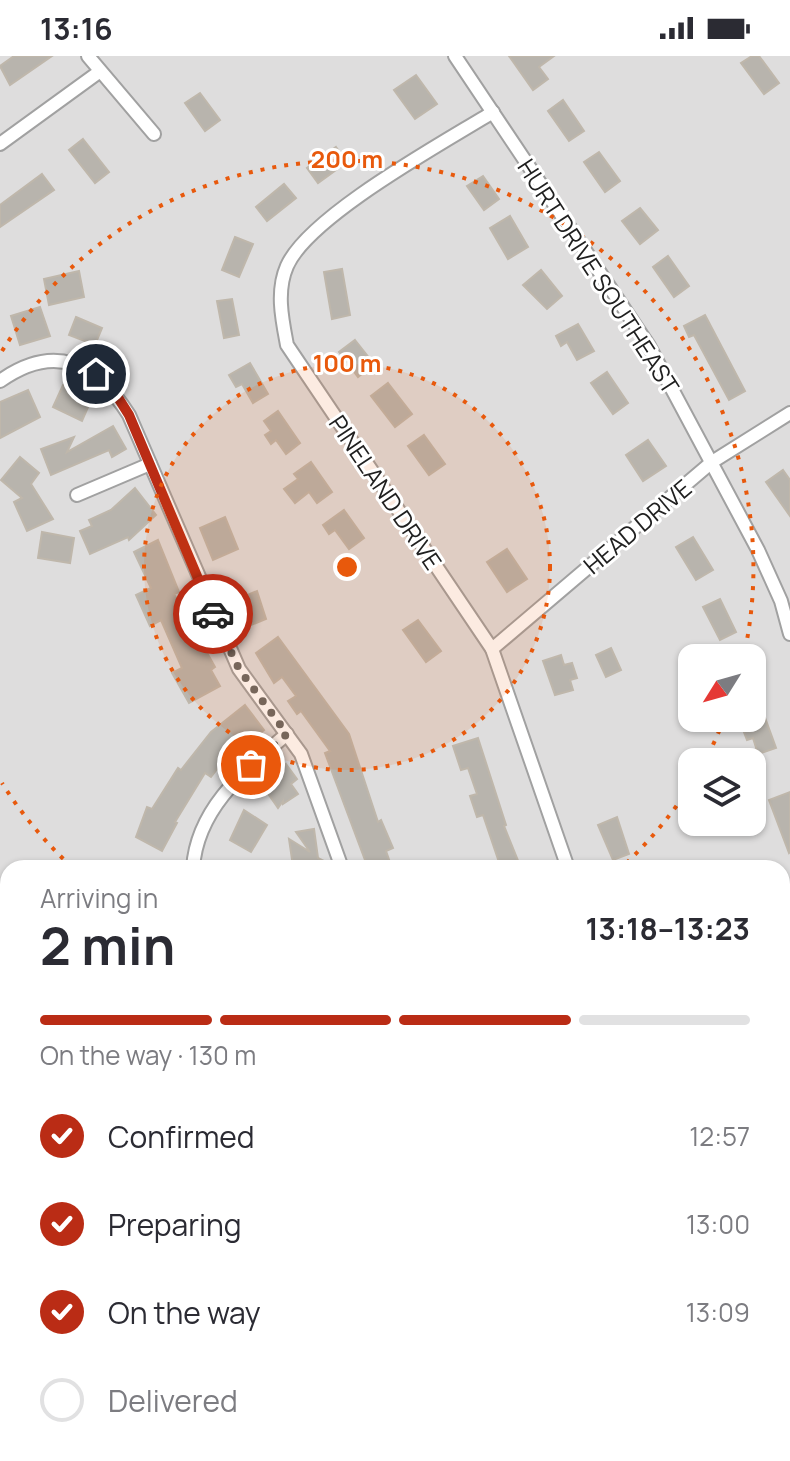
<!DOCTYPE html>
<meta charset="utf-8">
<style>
:root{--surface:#fff;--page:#f7f7f7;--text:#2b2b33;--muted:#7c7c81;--line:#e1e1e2;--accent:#ba2c15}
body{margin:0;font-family:Manrope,sans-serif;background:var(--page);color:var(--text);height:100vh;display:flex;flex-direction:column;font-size:30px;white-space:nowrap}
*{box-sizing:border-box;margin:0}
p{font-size:26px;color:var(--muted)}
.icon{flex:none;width:44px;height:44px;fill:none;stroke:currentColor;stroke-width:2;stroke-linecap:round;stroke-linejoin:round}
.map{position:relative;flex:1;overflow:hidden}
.panel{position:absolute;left:0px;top:804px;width:790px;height:602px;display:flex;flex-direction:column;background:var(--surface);border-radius:24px 24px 0 0;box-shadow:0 2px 6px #0004}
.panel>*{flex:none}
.needle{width:52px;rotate:233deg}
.fabs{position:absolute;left:678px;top:588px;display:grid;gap:16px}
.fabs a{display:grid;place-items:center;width:88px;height:88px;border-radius:16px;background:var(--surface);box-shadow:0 2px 6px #0004;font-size:40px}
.pin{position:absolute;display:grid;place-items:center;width:68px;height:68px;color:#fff;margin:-34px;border:4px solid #fff;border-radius:50%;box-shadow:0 2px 8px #0007}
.courier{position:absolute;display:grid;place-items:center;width:80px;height:80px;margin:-40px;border:6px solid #ba2c15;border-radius:50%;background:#fff;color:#222;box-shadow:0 2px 10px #0007}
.summary em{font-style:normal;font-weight:700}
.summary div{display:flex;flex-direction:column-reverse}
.summary{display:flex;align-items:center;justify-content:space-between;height:136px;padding:0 40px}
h1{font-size:52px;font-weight:700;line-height:60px}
.bar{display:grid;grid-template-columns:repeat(4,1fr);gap:12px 8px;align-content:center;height:96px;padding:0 40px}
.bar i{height:10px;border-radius:6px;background:var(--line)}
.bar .selected{background:var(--accent)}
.bar p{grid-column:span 4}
ol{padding:0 40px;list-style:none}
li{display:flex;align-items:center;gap:24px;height:88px}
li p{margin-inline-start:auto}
li .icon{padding:8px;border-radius:50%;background:var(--accent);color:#fff;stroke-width:4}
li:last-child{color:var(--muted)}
li i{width:44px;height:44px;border:4px solid var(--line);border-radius:50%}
.status{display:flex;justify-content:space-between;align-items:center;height:56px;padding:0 40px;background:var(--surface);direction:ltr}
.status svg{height:22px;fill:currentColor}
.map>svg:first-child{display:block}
</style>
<div class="status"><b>13:16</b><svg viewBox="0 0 49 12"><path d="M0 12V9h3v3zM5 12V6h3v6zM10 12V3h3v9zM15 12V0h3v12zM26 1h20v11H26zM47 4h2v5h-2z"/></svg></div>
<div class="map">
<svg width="790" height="1405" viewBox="0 0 790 1405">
<rect width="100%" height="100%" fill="#efeee7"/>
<!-- residential -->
<path fill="#dedddd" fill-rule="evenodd" d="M0 0H790V1405H0V1187L8 1184V1398H782V812H8V855L0 844ZM692 602H752V662H692ZM692 706H752V766H692Z"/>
<!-- forest -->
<path fill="#a7caa0" d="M0 844 8 855V1184L0 1187Z"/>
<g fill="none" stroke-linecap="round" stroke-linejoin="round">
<!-- stream -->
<g stroke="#acc8d8" stroke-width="4">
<path d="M0 949 8 959"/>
<path d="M268 1398 270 1405"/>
</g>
</g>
<!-- building -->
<g fill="#b8b4ad" stroke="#bfb7ab" stroke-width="2">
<path d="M14 0H52L10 29 0 10Z"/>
<path d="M509 0H554L539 11 548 23 533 34Z"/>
<path d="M752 0H759L779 27 764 38 741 7Z"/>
<path d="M416 19 437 48 415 63 394 34Z"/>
<path d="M200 37 220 64 205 75 185 47Z"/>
<path d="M563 44 584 75 569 85 548 55Z"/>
<path d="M83 83 109 116 95 127 69 94Z"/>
<path d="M336 91 347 106 318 127 307 112Z"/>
<path d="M599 96 620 125 605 136 584 106Z"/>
<path d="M42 118 54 134 0 171V149Z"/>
<path d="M483 120 499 143 484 154 467 130Z"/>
<path d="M284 128 296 142 267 165 256 151Z"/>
<path d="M640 152 658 174 640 188 622 165Z"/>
<path d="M510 160 528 191 508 203 490 172Z"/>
<path d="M235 181 253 188 239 221 222 214Z"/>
<path d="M668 200 689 230 674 241 653 211Z"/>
<path d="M342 213 350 259 332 263 324 216Z"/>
<path d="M541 214 562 240 547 253 523 229Z"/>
<path d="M79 215 84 241 49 249 44 223Z"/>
<path d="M232 243 239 279 224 282 217 245Z"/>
<path d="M40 251 50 280 20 289 11 260Z"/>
<path d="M705 259 745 335 729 344 694 279 689 281 684 270Z"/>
<path d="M76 261 102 272 95 289 69 279Z"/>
<path d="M578 268 594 295 577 304 567 286 561 290 556 280Z"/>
<path d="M355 284 374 308 358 321 339 296Z"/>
<path d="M250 307 268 338 253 347 242 328 236 331 229 319Z"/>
<path d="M607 316 628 347 613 358 591 327Z"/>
<path d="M388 327 412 358 395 371 371 340Z"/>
<path d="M63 329 92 342 82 365 53 351Z"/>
<path d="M28 334 40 361 0 382V346Z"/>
<path d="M278 355 300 387 286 398 276 384 271 388 265 379 271 375 264 365Z"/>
<path d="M113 370 126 393 112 401 109 394 51 419 41 393 74 381 67 396Z"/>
<path d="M424 379 445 408 429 419 408 390Z"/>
<path d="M648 384 666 410 643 425 626 399Z"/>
<path d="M20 401 39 417 31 428 53 463 27 475 14 446 22 442 1 424Z"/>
<path d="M311 406 332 436 317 447 309 436 295 447 284 433 298 423 294 418Z"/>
<path d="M783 414 790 424V460L766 426Z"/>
<path d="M135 432 156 459 129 484 128 481 90 498 80 475 92 470 89 464 111 454Z"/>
<path d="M344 454 364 482 349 493 335 474 329 478 323 469Z"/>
<path d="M225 461 238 493 213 504 200 472Z"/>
<path d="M42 476 74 482 70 507 38 502Z"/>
<path d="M693 481 713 514 696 524 676 491Z"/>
<path d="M158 484 179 536 174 538 215 611 211 614 220 630 189 647 172 617 182 612 161 564 150 570 136 539 151 532 134 496Z"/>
<path d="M507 493 527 523 507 536 487 506Z"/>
<path d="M257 535 266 563 241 573 236 559 243 556 238 543Z"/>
<path d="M720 543 736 576 720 584 703 551Z"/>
<path d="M418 564 441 595 426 606 403 574Z"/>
<path d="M278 581 349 678 378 766 381 764 393 792 386 795 392 812H368L325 697 330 695 301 655 297 658 288 645 296 640 282 621 274 627 256 597Z"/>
<path d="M611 592 621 614 606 621 596 599Z"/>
<path d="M561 599 564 609 572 607 577 622 570 624 573 634 555 639 543 605Z"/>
<path d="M245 649 264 674 241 692 237 687 211 721 205 717 175 766 177 767 162 795 136 781 147 751 152 753 178 712 181 714 211 676Z"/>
<path d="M763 656 776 692 758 698 753 682 747 684 742 671 749 668 747 662Z"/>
<path d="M478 682 506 769 504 770 521 812H501L483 759 477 761 470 740 477 738 468 712 461 714 453 690Z"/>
<path d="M286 708 297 723 291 728 298 738 283 748V745L278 752 260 726Z"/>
<path d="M790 736V796L789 797 769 744Z"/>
<path d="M244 754 267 769 251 796 230 784Z"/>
<path d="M617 761 629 798 613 804 598 769Z"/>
<path d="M314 773 318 802 324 805 319 806 320 809 317 806 293 810 289 783 310 796 296 776Z"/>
</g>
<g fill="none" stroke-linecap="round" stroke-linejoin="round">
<!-- minor casing -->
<g stroke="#a1a1a1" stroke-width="16">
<g id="minor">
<path d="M88 0 154 78"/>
<path d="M455 0 649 290 758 494 781 545 790 578"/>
<path d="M493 56C443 87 309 160 287 210 276 235 282 263 287 289L492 593 568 812"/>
<path d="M0 88 99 16"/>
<path d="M0 325C55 286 96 307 129 359L239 613 301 698 342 812"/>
<path d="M77 439 150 408"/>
<path d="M492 593 712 406 790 357"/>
<path d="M193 812C197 752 245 714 287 678"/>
<path d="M782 1352 790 1371"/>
<path d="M456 1398 459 1405"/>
<path d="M13 1405 14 1398"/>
</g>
</g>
<!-- minor -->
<use href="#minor" stroke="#fff" stroke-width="12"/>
</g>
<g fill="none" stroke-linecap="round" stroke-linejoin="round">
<!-- done -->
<path stroke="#686866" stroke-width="8" stroke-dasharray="0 14.4" d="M213 558 239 613 287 678 251 709"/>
<!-- route -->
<path stroke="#ba2c15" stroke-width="10" d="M96 318 112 332 129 359 213 558"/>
</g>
<!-- distance rings -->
<circle cx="347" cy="511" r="203" fill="#e8590c" fill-opacity=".12"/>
<g fill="none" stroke="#e8590c" stroke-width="4" stroke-dasharray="4 8">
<circle cx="347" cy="511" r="203"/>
<path d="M724 663A407 407 0 0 1 705 705M690 730A407 407 0 0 1 622 811M72 811A407 407 0 0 1 2 727M2 295A407 407 0 0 1 744 599"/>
</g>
<g text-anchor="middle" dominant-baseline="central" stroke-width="6" stroke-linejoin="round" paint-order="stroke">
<!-- street labels -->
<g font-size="24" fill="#202020" stroke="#fff">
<text transform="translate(599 220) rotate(57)">HURT DRIVE SOUTHEAST</text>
<text transform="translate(386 436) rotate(56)">PINELAND DRIVE</text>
<text transform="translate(637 470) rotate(-40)">HEAD DRIVE</text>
</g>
</g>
<circle cx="347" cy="511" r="12" fill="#e8590c" stroke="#fff" stroke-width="4"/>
<g font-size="24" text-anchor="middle" font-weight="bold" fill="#e8590c" stroke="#fff" stroke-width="6" stroke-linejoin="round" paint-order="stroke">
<text x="347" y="112">200 m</text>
<text x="347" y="316">100 m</text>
</g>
</svg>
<div class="fabs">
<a><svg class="needle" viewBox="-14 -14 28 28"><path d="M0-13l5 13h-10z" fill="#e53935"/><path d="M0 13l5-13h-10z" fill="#7c7c81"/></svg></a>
<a><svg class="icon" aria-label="layers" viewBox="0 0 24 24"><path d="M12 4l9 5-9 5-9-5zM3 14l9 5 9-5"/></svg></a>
</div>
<div class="pin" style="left:251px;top:709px;background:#ea580c"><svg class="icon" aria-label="bag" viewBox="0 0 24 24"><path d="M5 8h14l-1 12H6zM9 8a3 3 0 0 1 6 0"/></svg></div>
<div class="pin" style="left:96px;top:318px;background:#1f2937"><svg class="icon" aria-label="home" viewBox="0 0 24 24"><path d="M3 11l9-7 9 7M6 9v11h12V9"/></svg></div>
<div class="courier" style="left:213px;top:558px"><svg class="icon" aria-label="car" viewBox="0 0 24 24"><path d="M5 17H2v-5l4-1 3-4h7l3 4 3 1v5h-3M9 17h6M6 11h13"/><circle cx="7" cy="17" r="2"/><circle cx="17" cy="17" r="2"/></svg></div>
<section class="panel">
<div class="summary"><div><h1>2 min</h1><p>Arriving in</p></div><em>13:18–13:23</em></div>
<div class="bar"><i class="selected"></i><i class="selected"></i><i class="selected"></i><i></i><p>On the way · 130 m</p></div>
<ol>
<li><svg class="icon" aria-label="check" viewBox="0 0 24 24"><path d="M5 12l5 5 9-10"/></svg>Confirmed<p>12:57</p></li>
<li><svg class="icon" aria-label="check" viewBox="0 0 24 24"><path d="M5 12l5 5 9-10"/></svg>Preparing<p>13:00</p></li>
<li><svg class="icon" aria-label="check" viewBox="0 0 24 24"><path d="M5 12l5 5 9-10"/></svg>On the way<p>13:09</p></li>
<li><i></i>Delivered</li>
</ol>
</section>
</div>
